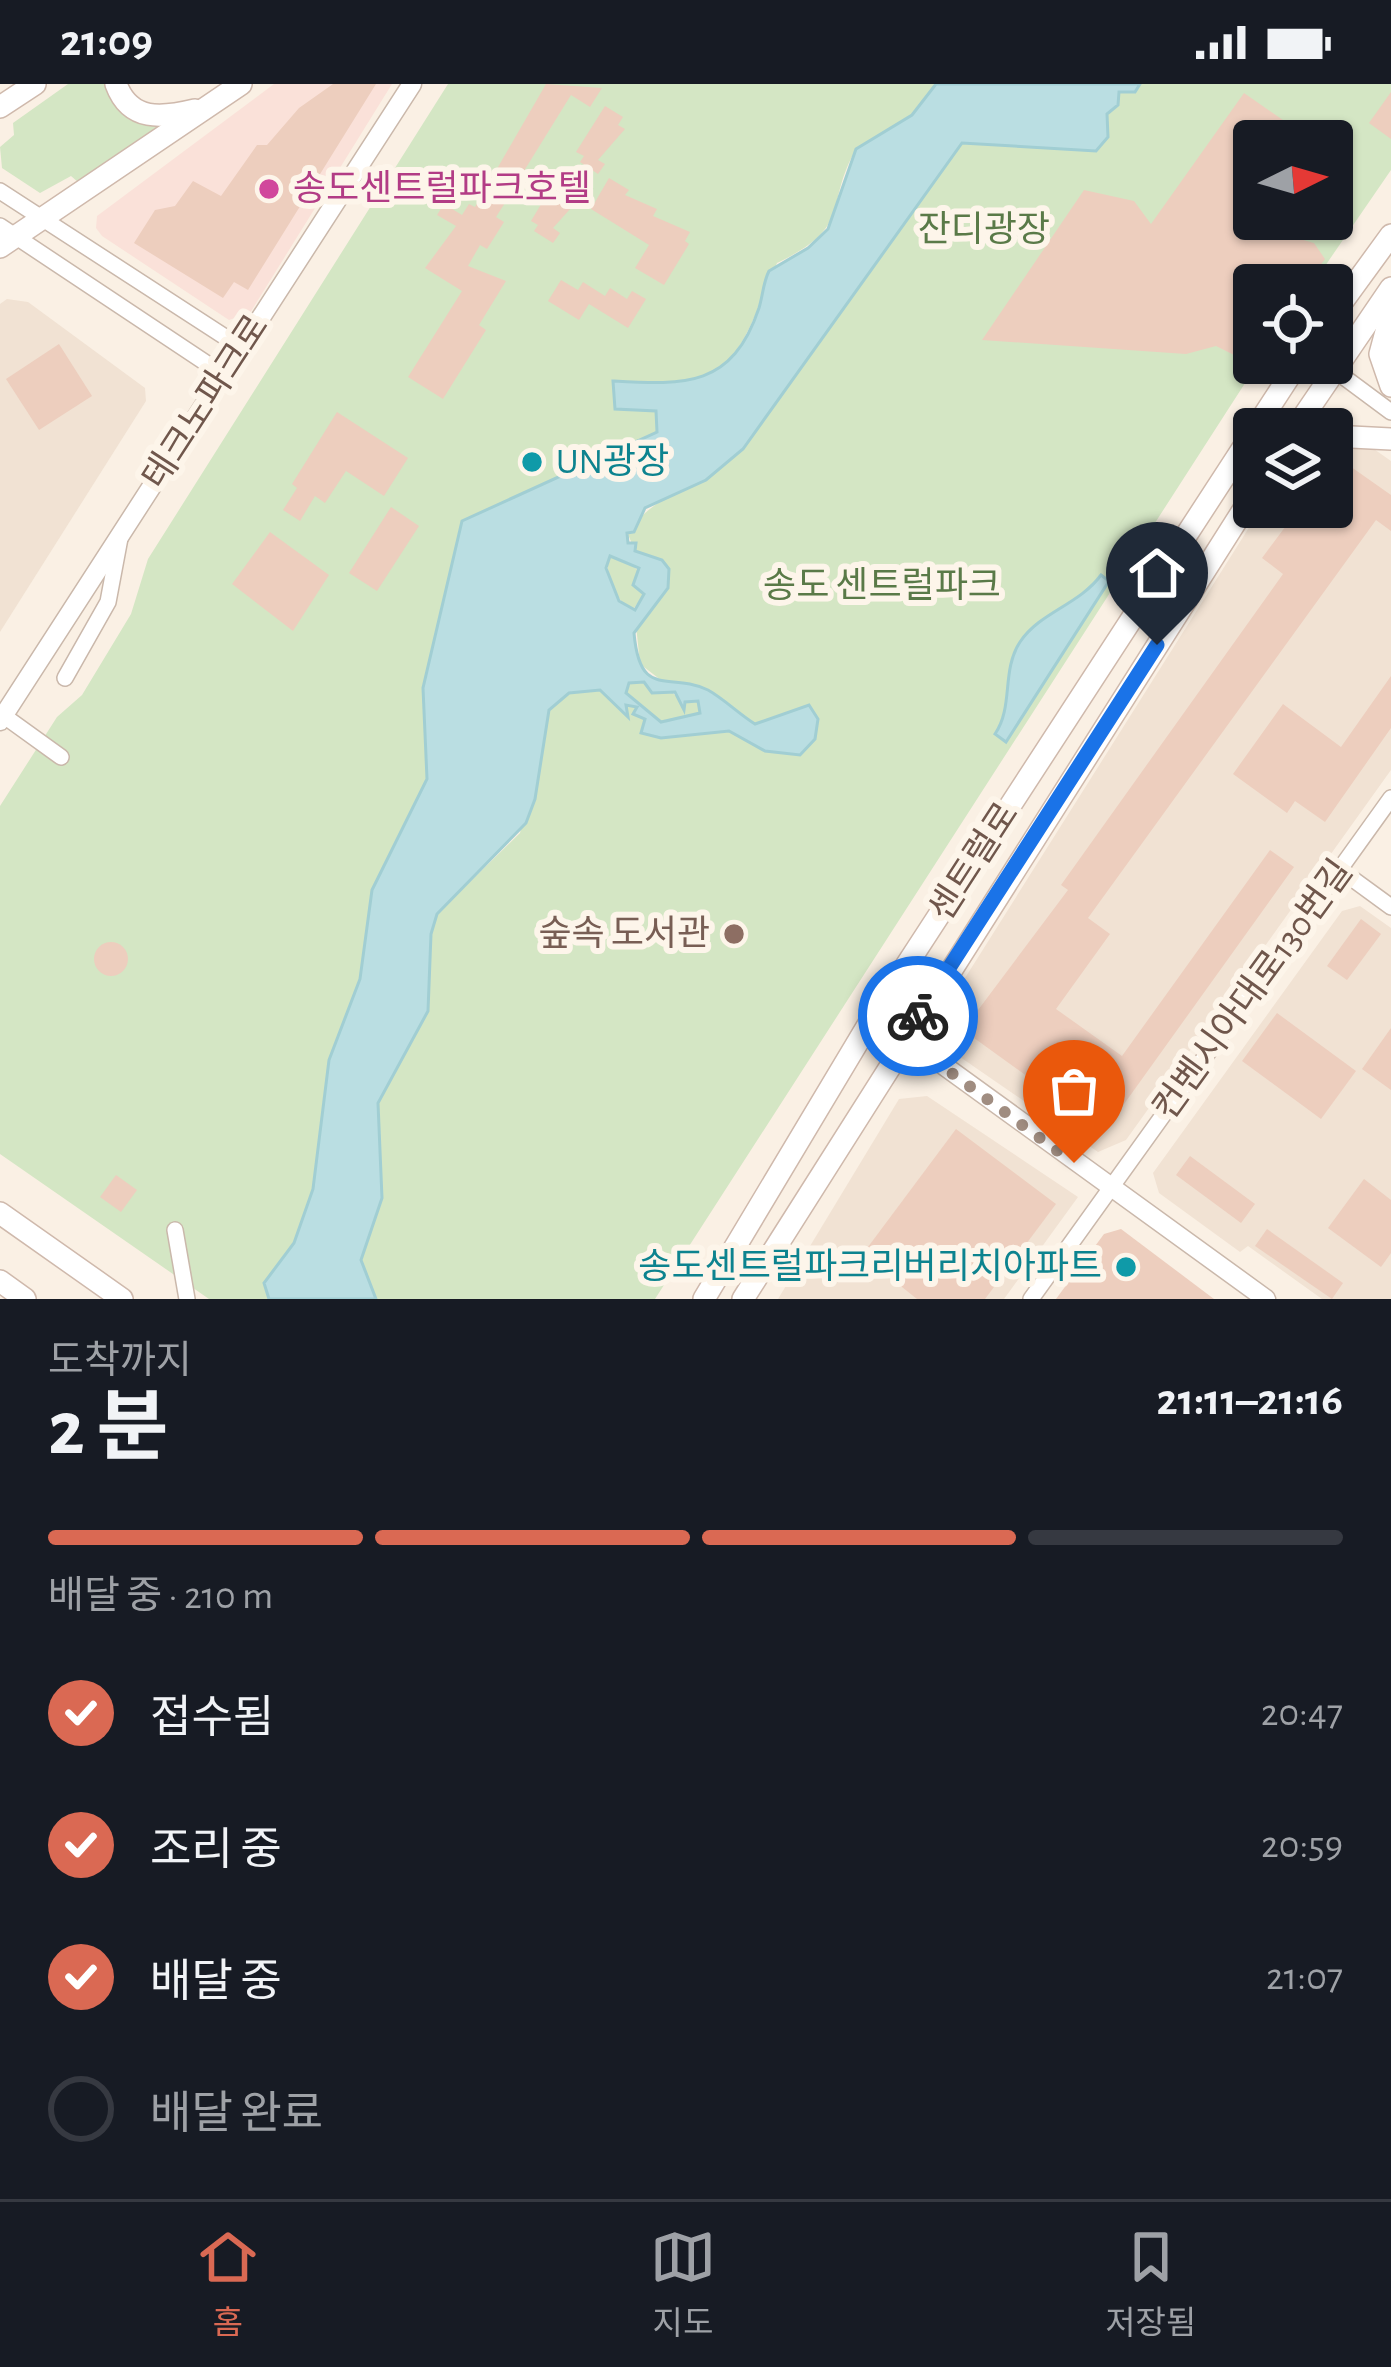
<!DOCTYPE html>
<html lang="ko">
<meta charset="utf-8">
<style>
:root{--surface:#171b24;--page:#242831;--text:#f1f3f6;--muted:#9ea1a6;--line:#363941;--accent:#da6953}
body{margin:0;font-family:"Alegreya Sans","Noto Sans KR",sans-serif;background:var(--page);color:var(--text);height:100vh;display:flex;flex-direction:column;font-size:45px;white-space:nowrap}
*{box-sizing:border-box;margin:0}
p{font-size:39px;color:var(--muted)}
.icon{flex:none;width:66px;height:66px;fill:none;stroke:currentColor;stroke-width:2;stroke-linecap:round;stroke-linejoin:round}
.map{position:relative;height:1215px;overflow:hidden}
.panel{display:flex;flex-direction:column;background:var(--surface);flex:1}
.panel>*{flex:none}
.needle{width:78px;rotate:85deg}
.controls{position:absolute;left:1233px;top:36px;display:grid;gap:24px}
.controls a{display:grid;place-items:center;width:120px;height:120px;border-radius:12px;background:var(--surface);box-shadow:0 3px 9px #0004;font-size:60px}
.pin{position:absolute;display:grid;place-items:center;width:102px;height:102px;color:#fff;margin:-123px -51px;border-radius:50% 50% 50% 0;rotate:-45deg;box-shadow:0 0 12px #0007}
.pin .icon{rotate:45deg}
.courier{position:absolute;display:grid;place-items:center;width:120px;height:120px;margin:-60px;border:9px solid #1a73e8;border-radius:50%;background:#fff;color:#222;box-shadow:0 3px 15px #0007}
.overview em{font-style:normal;font-weight:700}
.overview div{display:flex;flex-direction:column-reverse}
.overview{display:flex;align-items:center;justify-content:space-between;height:204px;padding:0 48px}
h1{font-size:78px;font-weight:700;line-height:90px}
.bar{display:grid;grid-template-columns:repeat(4,1fr);gap:18px 12px;align-content:center;height:144px;padding:0 48px}
.bar i{height:15px;border-radius:9px;background:var(--line)}
.bar .current{background:var(--accent)}
.bar p{grid-column:span 4}
ol{padding:0 48px;list-style:none}
li{display:flex;align-items:center;gap:36px;height:132px}
li p{margin-inline-start:auto}
li .icon{padding:12px;border-radius:50%;background:var(--accent);color:#fff;stroke-width:4}
li:last-child{color:var(--muted)}
li i{width:66px;height:66px;border:6px solid var(--line);border-radius:50%}
.status{display:flex;justify-content:space-between;align-items:center;height:84px;padding:0 60px;background:var(--surface);direction:ltr}
.status svg{height:33px;fill:currentColor}
.tabs{display:flex;justify-content:space-around;align-items:center;height:168px;border-top:3px solid var(--line);background:var(--surface);font-size:33px;color:var(--muted)}
.tabs a{display:grid;justify-items:center;gap:6px}
.tabs .current{color:var(--accent)}
.map>svg:first-child{display:block}
</style>
<div class="status"><b>21:09</b><svg viewBox="0 0 49 12"><path d="M0 12V9h3v3zM5 12V6h3v6zM10 12V3h3v9zM15 12V0h3v12zM26 1h20v11H26zM47 4h2v5h-2z"/></svg></div>
<div class="map">
<svg width="1391" height="1215" viewBox="0 0 1391 1215">
<rect width="100%" height="100%" fill="#faf0e4"/>
<!-- residential -->
<g fill="#f1e2d3">
<path d="M7 215 28 218 145 304 146 317 0 548V220Z"/>
<path d="M1341 342 1391 377V686L1126 1056 1098 1068 947 964 941 932 1262 423H1332L1331 345Z"/>
<path d="M1360 822 1391 844V1215H1322L1248 1162 1240 1168 1159 1109 1153 1089 1342 827Z"/>
<path d="M927 1012 1078 1113 1004 1215H778L899 1015Z"/>
</g>
<!-- commercial -->
<path fill="#fae1d9" d="M274 0H392L250 229 229 236 102 152 96 144 97 132Z"/>
<!-- green -->
<g fill="#d4e6c4" fill-rule="evenodd">
<path d="M68 0H108L172 38 78 98 71 92 40 109 2 84 0 63 14 51 13 39Z"/>
<path d="M448 0H936L912 31 856 65C823 124 854 142 777 179 732 287 735 301 614 298L615 325 656 327 658 348 462 437 423 604 427 695 372 806 360 895 329 976 313 1105 294 1159 264 1199 269 1215H209L0 1070V722L57 633 82 611 131 530 148 475Z"/>
<path d="M1140 0H1391V86L1312 201H1254V279H1258L655 1215H376L361 1176 382 1114 378 1019 428 927 431 850 437 830 520 749 549 626 569 609 600 606 624 626 627 620 637 623 633 630 645 635 641 649 683 652 728 646 698 603 666 600 640 580 636 541 668 504 662 476 635 467 627 448 634 447C638 417 717 394 743 365L962 59 1096 67 1107 52V30L1117 21 1119 8 1137 6ZM1254 57H1332V135H1254Z"/>
<path d="M618 471 639 487 634 502 644 510 632 527C618 520 602 486 610 472Z"/>
<path d="M631 598H644L652 609 668 605 684 619 698 617 701 628 664 639 626 609Z"/>
</g>
<!-- water -->
<g fill="#badee2" stroke="#a1ced3" stroke-width="3" fill-rule="evenodd">
<path d="M936 0H1140L1135 8H1119L1118 21 1107 30 1108 53 1096 67 962 59 743 365 706 396 645 424 634 448 627 449 628 459H636L635 467 662 476 669 485 668 504 634 549C640 617 669 587 708 606 724 615 739 630 755 640L809 621 818 635 815 655 800 671 765 667 729 647 661 654 641 649 645 635 633 630 637 623 626 621 628 633 600 606 569 609 549 626 535 715 526 739 437 830 431 850 428 927 378 1019 382 1114 361 1176 376 1215H269L264 1199 294 1159 313 1105 329 976 360 895 372 806 427 695 423 604 462 437 657 348 656 327 615 325 613 297C685 301 732 304 759 224 763 211 763 199 769 187L808 164 828 145 856 65 912 31ZM610 472 639 484 633 501 644 510 635 526 619 517 606 484ZM644 598 652 609 675 608 684 626 685 618 698 617 700 629 661 638 626 609 629 599Z"/>
<path d="M1101 491 1109 497 1006 658 995 650C1014 622 1001 587 1020 558 1040 528 1079 521 1101 491Z"/>
</g>
<!-- building -->
<g fill="#edcebe">
<path d="M333 0H376L248 206 234 198 223 214 134 159 155 126 175 122 193 97 221 112 257 61H267L299 24Z"/>
<path d="M546 0 602 4 590 23 571 11 519 95 527 100 517 116 510 111 496 133 504 138 487 165 480 161 468 182 506 197 479 241 486 246 443 315 408 293 462 207 425 184 456 142 437 131 444 120 462 131 469 120 475 123Z"/>
<path d="M1391 8V55L1369 39Z"/>
<path d="M1244 9 1313 57H1254V135H1306L1293 153 1314 159 1325 175 1306 201H1254V268L1238 273 1216 262 1186 270 982 256 1084 106 1134 117 1151 140Z"/>
<path d="M605 22 623 33 618 41 625 45 598 76 605 80 598 90 580 78 584 72 576 68Z"/>
<path d="M609 94 629 106 625 111 657 125 653 132 690 148 685 157 689 160 664 201 635 184 649 161 591 125Z"/>
<path d="M566 95 578 102 573 110 580 114 553 144 560 149 553 159 534 147 538 141 531 137 555 97 562 101Z"/>
<path d="M561 196 578 206 583 198 605 212 610 204 627 215 632 207 646 215 628 244 589 220 579 236 548 217Z"/>
<path d="M59 260 92 312 39 346 6 295Z"/>
<path d="M337 328 408 374 384 412 346 387 325 419 315 412 300 437 283 426 297 404 292 400Z"/>
<path d="M1337 373 1391 411V447L1376 436 1088 834 1110 850 1056 925 1122 972 1270 766 1294 783 1104 1048 963 946 1068 806 1061 801 1283 490 1262 474 1300 423H1332V381Z"/>
<path d="M391 423 419 442 377 507 349 489Z"/>
<path d="M270 448 329 491 293 547 232 500Z"/>
<path d="M1391 592V644L1325 738 1295 717 1287 729 1233 690 1283 620 1341 663Z"/>
<path d="M1361 835 1381 850 1347 896 1327 882Z"/>
<circle cx="111" cy="875" r="17"/>
<path d="M1277 929 1356 987 1321 1035 1242 977Z"/>
<path d="M1391 944V1006L1362 985Z"/>
<path d="M956 1045 1056 1120 985 1215H917L862 1171Z"/>
<path d="M1190 1072 1255 1120 1241 1139 1176 1091Z"/>
<path d="M116 1091 137 1106 121 1128 100 1113Z"/>
<path d="M1364 1095 1391 1116V1169L1381 1183 1328 1144Z"/>
<path d="M1121 1145 1214 1215H1056L1104 1150Z"/>
<path d="M1267 1145 1343 1199 1332 1215 1255 1162Z"/>
</g>
<g fill="none" stroke-linecap="round" stroke-linejoin="round">
<!-- minor casing -->
<g stroke="#cab8ab" stroke-width="18">
<g id="minor">
<path d="M0 107 242 264"/>
<path d="M0 142 224 291"/>
<path d="M1325 279 1391 328"/>
<path d="M65 594 108 518 120 454"/>
<path d="M0 629 61 673"/>
<path d="M1339 785 1391 823"/>
<path d="M175 1146 187 1215"/>
<path d="M1031 1215 1391 714"/>
</g>
</g>
<!-- tertiary casing -->
<g stroke="#cab8ab" stroke-width="21">
<g id="tertiary">
<path d="M0 637 412 0"/>
<path d="M874 931 1266 1215"/>
</g>
</g>
<!-- secondary casing -->
<g stroke="#cfb9ac" stroke-width="24">
<g id="secondary">
<path d="M116 0C130 38 162 34 195 26"/>
<path d="M0 23 35 0"/>
<path d="M0 163 241 0"/>
<path d="M1391 229 1380 270 1391 302"/>
<path d="M1332 232 1391 151"/>
<path d="M1255 345 1298 279"/>
<path d="M1295 345 1391 204"/>
<path d="M1332 352 1391 355"/>
<path d="M0 1129 122 1215"/>
<path d="M0 1197 25 1215"/>
<path d="M704 1215 874 931 1254 347"/>
<path d="M743 1215 1254 409"/>
</g>
</g>
<!-- minor -->
<use href="#minor" stroke="#fff" stroke-width="15"/>
<!-- tertiary -->
<use href="#tertiary" stroke="#fff" stroke-width="18"/>
<!-- secondary -->
<use href="#secondary" stroke="#fff" stroke-width="21"/>
</g>
<g fill="none" stroke-linecap="round" stroke-linejoin="round">
<!-- done -->
<path stroke="#a08d81" stroke-width="12" stroke-dasharray="0 21.6" d="M918 932 904 954 1074 1079"/>
<!-- route -->
<path stroke="#1a73e8" stroke-width="15" d="M918 932 1157 561"/>
</g>
<!-- markers -->
<circle fill="#d1479c" stroke="#fdf5ea" stroke-width="4.5" cx="269" cy="105" r="12"/>
<g fill="#0f9aa8" stroke="#fdf5ea" stroke-width="4.5">
<circle cx="532" cy="378" r="12"/>
<circle cx="1126" cy="1183" r="12"/>
</g>
<circle fill="#8d6e63" stroke="#fdf5ea" stroke-width="4.5" cx="734" cy="850" r="12"/>
<g text-anchor="middle" dominant-baseline="central" stroke-width="12" stroke-linejoin="round" paint-order="stroke">
<!-- hotel labels -->
<g font-size="36" fill="#b23c85" stroke="#fdf5ea" text-anchor="start">
<text x="293" y="105">송도센트럴파크호텔</text>
</g>
<!-- park labels -->
<g font-size="36" fill="#5a7a48" stroke="#fdf5ea">
<text x="984" y="146">잔디광장</text>
<text x="882" y="502">송도 센트럴파크</text>
</g>
<!-- street labels -->
<g font-size="36" fill="#70574c" stroke="#fdf5ea">
<text transform="translate(206 318) rotate(-57)">테크노파크로</text>
<text transform="translate(974 778) rotate(-57)">센트럴로</text>
<text transform="translate(1253 906) rotate(-54)">컨벤시아대로130번길</text>
</g>
<!-- culture labels -->
<g font-size="36" fill="#0d838f" stroke="#fdf5ea" text-anchor="start">
<text x="556" y="378">UN광장</text>
<text x="1102" y="1183" text-anchor="end">송도센트럴파크리버리치아파트</text>
</g>
<!-- education labels -->
<g font-size="36" fill="#785e54" stroke="#fdf5ea" text-anchor="end">
<text x="710" y="850">숲속 도서관</text>
</g>
</g>
</svg>
<div class="controls">
<a><svg class="needle" viewBox="-14 -14 28 28"><path d="M0-13l5 13h-10z" fill="#e53935"/><path d="M0 13l5-13h-10z" fill="#9ea1a6"/></svg></a>
<a><svg class="icon" aria-label="locate" viewBox="0 0 24 24"><circle cx="12" cy="12" r="6"/><path d="M12 2v4M12 18v4M2 12h4M18 12h4"/></svg></a>
<a><svg class="icon" aria-label="layers" viewBox="0 0 24 24"><path d="M12 4l9 5-9 5-9-5zM3 14l9 5 9-5"/></svg></a>
</div>
<div class="pin" style="left:1074px;top:1079px;background:#ea580c"><svg class="icon" aria-label="bag" viewBox="0 0 24 24"><path d="M5 8h14l-1 12H6zM9 8a3 3 0 0 1 6 0"/></svg></div>
<div class="pin" style="left:1157px;top:561px;background:#1f2937"><svg class="icon" aria-label="home" viewBox="0 0 24 24"><path d="M3 11l9-7 9 7M6 9v11h12V9"/></svg></div>
<div class="courier" style="left:918px;top:932px"><svg class="icon" aria-label="bike" viewBox="0 0 24 24"><circle cx="6" cy="16" r="4"/><circle cx="18" cy="16" r="4"/><path d="M6 16l4-8h5l3 8M10 8l3 8H6M13 5h3"/></svg></div>
</div>
<section class="panel">
<div class="overview"><div><h1>2 분</h1><p>도착까지</p></div><em>21:11–21:16</em></div>
<div class="bar"><i class="current"></i><i class="current"></i><i class="current"></i><i></i><p>배달 중 · 210 m</p></div>
<ol>
<li><svg class="icon" aria-label="check" viewBox="0 0 24 24"><path d="M5 12l5 5 9-10"/></svg>접수됨<p>20:47</p></li>
<li><svg class="icon" aria-label="check" viewBox="0 0 24 24"><path d="M5 12l5 5 9-10"/></svg>조리 중<p>20:59</p></li>
<li><svg class="icon" aria-label="check" viewBox="0 0 24 24"><path d="M5 12l5 5 9-10"/></svg>배달 중<p>21:07</p></li>
<li><i></i>배달 완료</li>
</ol>
</section>
<nav class="tabs">
<a class="current"><svg class="icon" aria-label="home" viewBox="0 0 24 24"><path d="M3 11l9-7 9 7M6 9v11h12V9"/></svg>홈</a>
<a><svg class="icon" aria-label="map" viewBox="0 0 24 24"><path d="M3 6l6-2 6 2 6-2v14l-6 2-6-2-6 2zM9 4v14M15 6v14"/></svg>지도</a>
<a><svg class="icon" aria-label="saved" viewBox="0 0 24 24"><path d="M7 4h10v16l-5-4-5 4z"/></svg>저장됨</a>
</nav>
